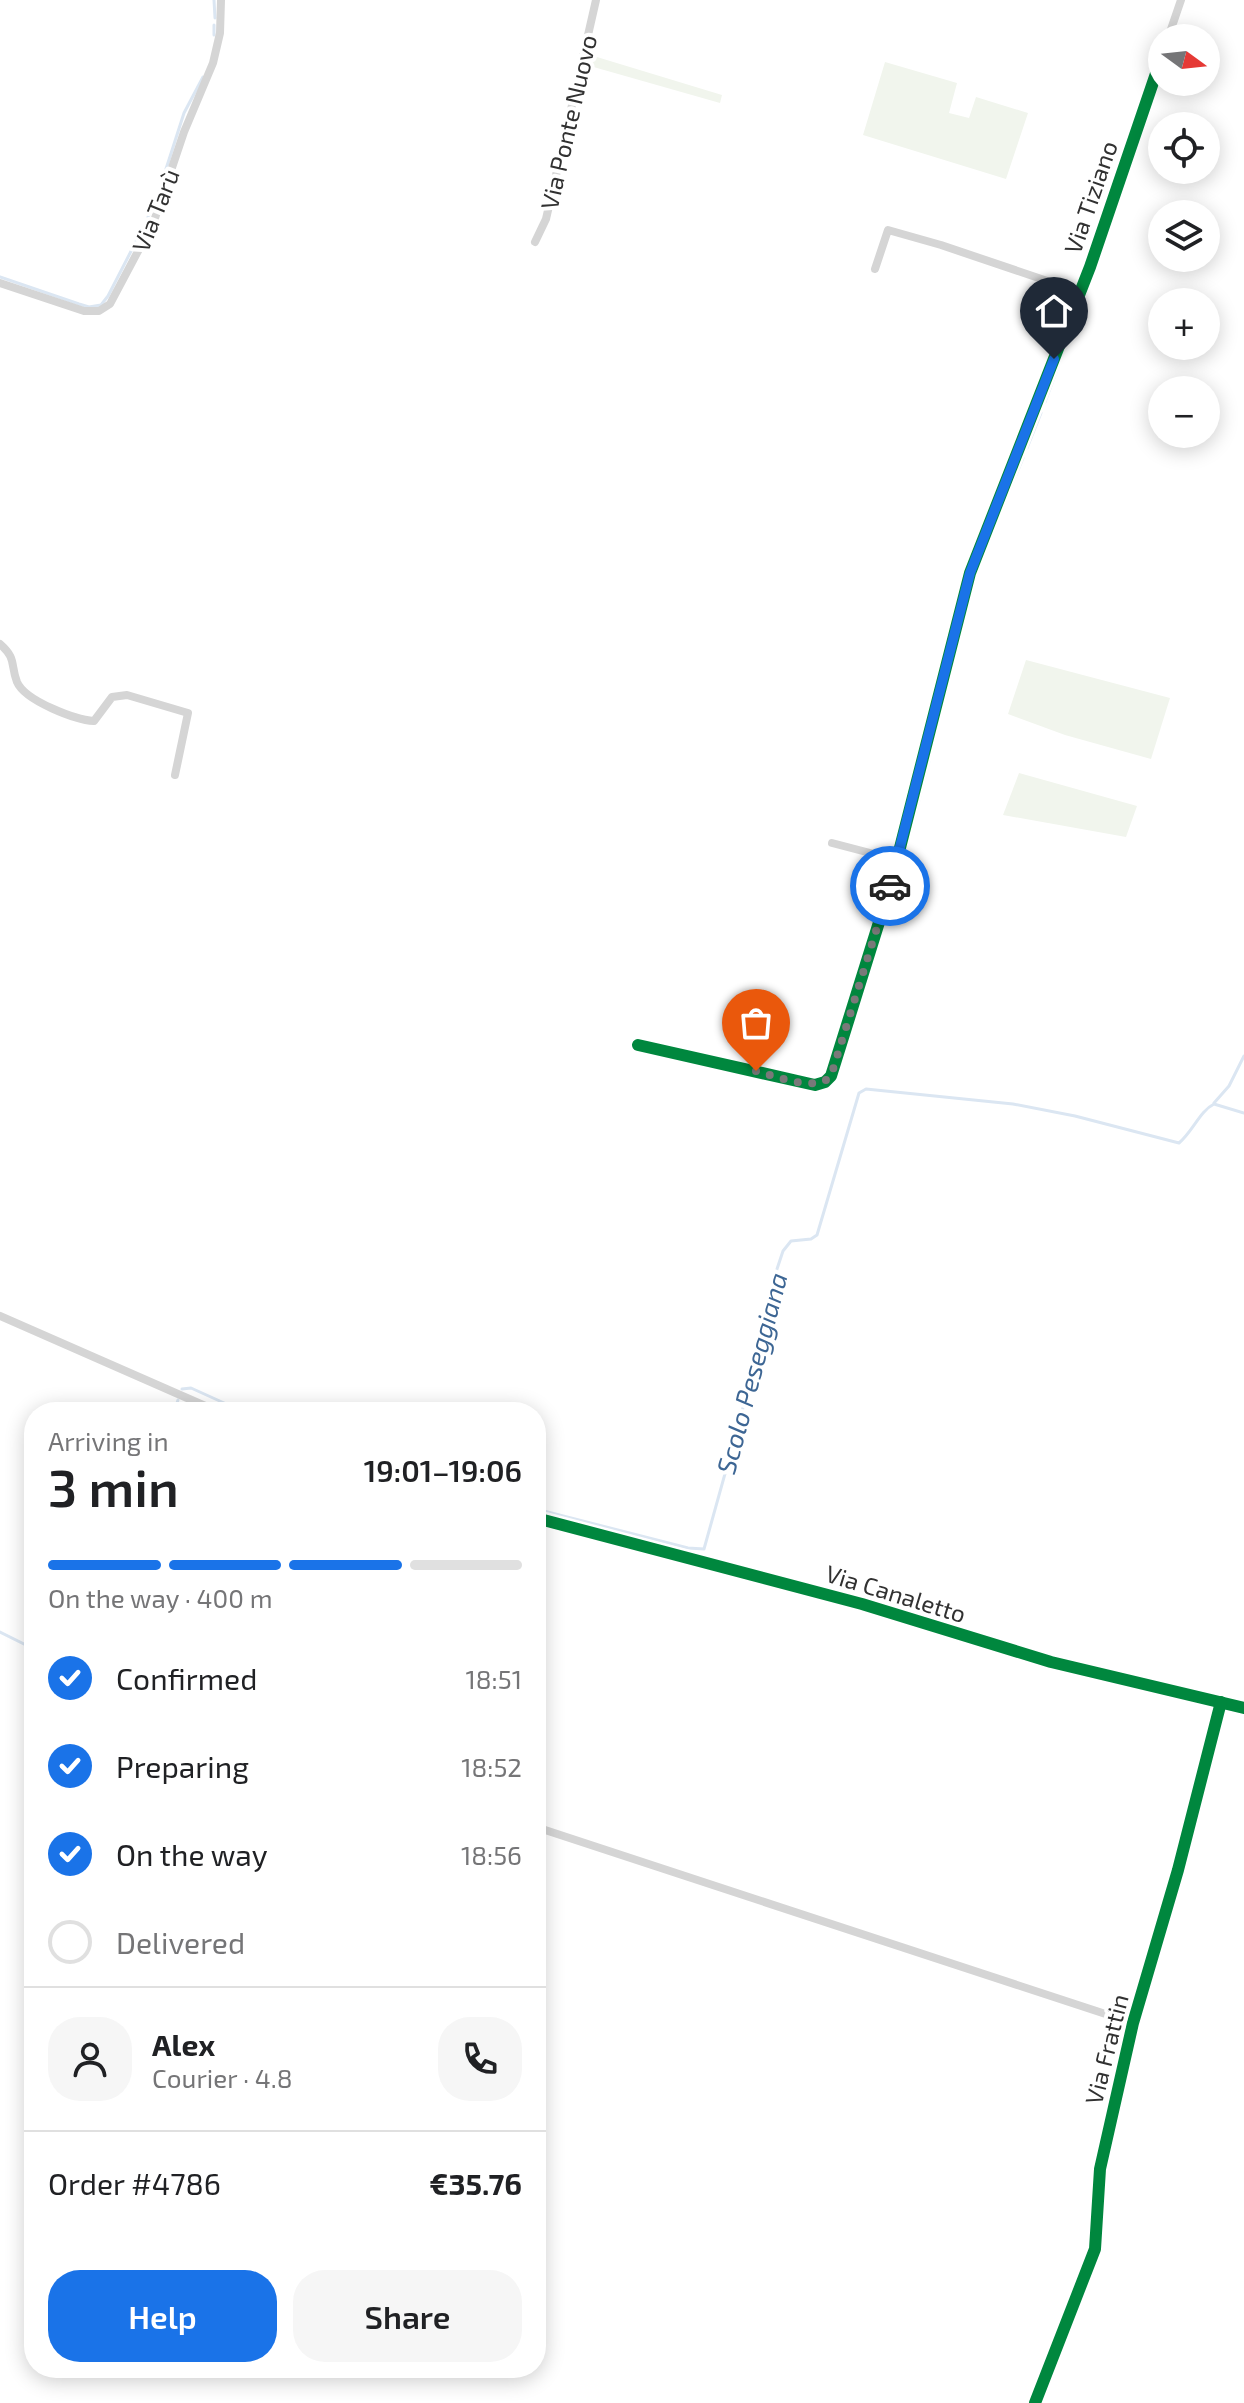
<!DOCTYPE html>
<meta charset="utf-8">
<style>
:root{--surface:#fff;--page:#f6f6f6;--text:#202124;--muted:#757577;--line:#e0e0e0;--accent:#1a73e8}
body{margin:0;font-family:"Exo 2",sans-serif;background:var(--page);color:var(--text);height:100vh;display:flex;flex-direction:column;font-size:30px;white-space:nowrap}
*{box-sizing:border-box;margin:0}
p{font-size:26px;color:var(--muted)}
.icon{flex:none;width:44px;height:44px;fill:none;stroke:currentColor;stroke-width:2;stroke-linecap:round;stroke-linejoin:round}
.map{position:relative;flex:1;overflow:hidden}
.drawer{position:absolute;left:24px;top:1402px;width:522px;height:976px;display:flex;flex-direction:column;background:var(--surface);border-radius:32px;box-shadow:0 4px 20px #0003}
.drawer>*{flex:none}
.needle{width:52px;rotate:105deg}
.tools{position:absolute;left:1148px;top:24px;display:grid;gap:16px}
.tools a{display:grid;place-items:center;width:72px;height:72px;border-radius:50%;background:var(--surface);box-shadow:0 4px 20px #0003;font-size:40px}
.pin{position:absolute;display:grid;place-items:center;width:68px;height:68px;color:#fff;margin:-82px -34px;border-radius:50% 50% 50% 0;rotate:-45deg;box-shadow:0 0 8px #0007}
.pin .icon{rotate:45deg}
.courier{position:absolute;display:grid;place-items:center;width:80px;height:80px;margin:-40px;border:6px solid #1a73e8;border-radius:50%;background:#fff;color:#222;box-shadow:0 2px 10px #0007}
.headline em{font-style:normal;font-weight:600}
.headline div{display:flex;flex-direction:column-reverse}
.headline{display:flex;align-items:center;justify-content:space-between;height:136px;padding:0 24px}
h1{font-size:52px;font-weight:600;line-height:60px}
.bar{display:grid;grid-template-columns:repeat(4,1fr);gap:12px 8px;align-content:center;height:96px;padding:0 24px}
.bar i{height:10px;border-radius:6px;background:var(--line)}
.bar .active{background:var(--accent)}
.bar p{grid-column:span 4}
.line{display:flex;align-items:center;gap:20px;padding:0 24px;border-top:2px solid var(--line)}
.line div{flex:1}
.round{display:grid;place-items:center;flex:none;width:84px;height:84px;border-radius:32px;background:var(--page)}
ol{padding:0 24px;list-style:none}
li{display:flex;align-items:center;gap:24px;height:88px}
li p{margin-inline-start:auto}
li .icon{padding:8px;border-radius:50%;background:var(--accent);color:#fff;stroke-width:4}
li:last-child{color:var(--muted)}
li i{width:44px;height:44px;border:4px solid var(--line);border-radius:50%}
.cta{display:flex;gap:16px;margin-top:auto;padding:16px 24px}
.cta a{flex:1;height:92px;border-radius:32px;background:var(--accent);color:#fff;font-size:32px;font-weight:600;line-height:92px;text-align:center}
.cta a+a{background:var(--page);color:var(--text)}
.map>svg:first-child{display:block}
</style>
<div class="map">
<svg width="1244" height="2403" viewBox="0 0 1244 2403">
<rect width="100%" height="100%" fill="#fff"/>
<!-- green -->
<g fill="#f1f5ed">
<path d="M587 54 722 95 720 103 583 64Z"/>
<path d="M885 62 957 83 949 113 969 118 976 97 1028 113 1006 179 863 135Z"/>
<path d="M1026 660 1170 698 1151 759 1065 735 1008 714Z"/>
<path d="M1019 773 1137 806 1126 837 1003 815Z"/>
</g>
<g fill="none" stroke-linecap="round" stroke-linejoin="round">
<!-- stream -->
<g stroke="#dbe6f2" stroke-width="3">
<path d="M214 0 215 18"/>
<path d="M214 35V25"/>
<path d="M148 217 156 200 184 113 203 77"/>
<path d="M0 277 79 304 89 307 101 305 108 296 145 224"/>
<path d="M1045 402 1058 367"/>
<path d="M1027 448 1041 413"/>
<path d="M985 549 1023 458"/>
<path d="M977 566 982 557"/>
<path d="M941 711 949 679"/>
<path d="M910 835 929 761"/>
<path d="M835 1080 907 845"/>
<path d="M1214 1103 1229 1086 1244 1056"/>
<path d="M182 1389 191 1388 244 1412"/>
<path d="M174 1412 178 1400"/>
<path d="M536 1509 688 1548 704 1549 740 1420 777 1269 783 1251 791 1241 811 1239 817 1235 859 1093 866 1089 1013 1104 1075 1116 1179 1143C1193 1131 1200 1111 1214 1104L1244 1113"/>
<path d="M0 1632 34 1649"/>
</g>
<!-- minor -->
<g stroke="#d5d5d5" stroke-width="8">
<path d="M1168 38 1181 0"/>
<path d="M535 242 546 219 596 0"/>
<path d="M875 269 888 230 941 245 1080 292"/>
<path d="M0 283 84 311H99L110 304 154 221 184 132 213 63 220 33 221 0"/>
<path d="M0 644C17 659 10 664 17 682 25 701 76 720 94 721L112 697 127 695 188 713 175 775"/>
<path d="M832 843 897 860"/>
<path d="M638 1045 815 1085 825 1082 831 1076 890 887 970 573 1090 267 1162 56"/>
<path d="M0 1316 219 1412"/>
<path d="M536 1518 862 1604 1051 1662 1244 1708"/>
<path d="M536 1827 1133 2023"/>
<path d="M1035 2403 1095 2249 1100 2169 1133 2023 1178 1870 1221 1702"/>
</g>
<!-- cycleway casing -->
<g stroke="#fff" stroke-width="17">
<g id="cycleway">
<path d="M638 1045 815 1085 825 1082 831 1076 890 887 970 573 1090 267 1162 56"/>
<path d="M536 1518 862 1604 1051 1662 1244 1708"/>
<path d="M1035 2403 1095 2249 1100 2169 1133 2023 1178 1870 1221 1702"/>
</g>
</g>
<!-- cycleway -->
<use href="#cycleway" stroke="#00873e" stroke-width="12"/>
</g>
<g fill="none" stroke-linecap="round" stroke-linejoin="round">
<!-- done -->
<path stroke="#797979" stroke-width="8" stroke-dasharray="0 14.4" d="M756 1071C777 1076 815 1093 831 1076L890 886"/>
<!-- route -->
<path stroke="#1a73e8" stroke-width="10" d="M890 886 970 573 1054 359"/>
</g>
<g text-anchor="middle" dominant-baseline="central" stroke-width="8" stroke-linejoin="round" paint-order="stroke">
<!-- street labels -->
<g font-size="24" fill="#313131" stroke="#fff">
<text transform="translate(568 122) rotate(-77)">Via Ponte Nuovo</text>
<text transform="translate(1090 197) rotate(-71)">Via Tiziano</text>
<text transform="translate(155 210) rotate(-68)">Via Tarù</text>
<text transform="translate(896 1593) rotate(17)">Via Canaletto</text>
<text transform="translate(1106 2049) rotate(-76)">Via Frattin</text>
</g>
<!-- water labels -->
<g font-size="26" font-style="italic" fill="#3d6694" stroke="#fff">
<text transform="translate(751 1373) rotate(-75)">Scolo Peseggiana</text>
</g>
</g>
</svg>
<div class="tools">
<a><svg class="needle" viewBox="-14 -14 28 28"><path d="M0-13l5 13h-10z" fill="#e53935"/><path d="M0 13l5-13h-10z" fill="#757577"/></svg></a>
<a><svg class="icon" aria-label="locate" viewBox="0 0 24 24"><circle cx="12" cy="12" r="6"/><path d="M12 2v4M12 18v4M2 12h4M18 12h4"/></svg></a>
<a><svg class="icon" aria-label="layers" viewBox="0 0 24 24"><path d="M12 4l9 5-9 5-9-5zM3 14l9 5 9-5"/></svg></a>
<a>+</a>
<a>−</a>
</div>
<div class="pin" style="left:756px;top:1071px;background:#ea580c"><svg class="icon" aria-label="bag" viewBox="0 0 24 24"><path d="M5 8h14l-1 12H6zM9 8a3 3 0 0 1 6 0"/></svg></div>
<div class="pin" style="left:1054px;top:359px;background:#1f2937"><svg class="icon" aria-label="home" viewBox="0 0 24 24"><path d="M3 11l9-7 9 7M6 9v11h12V9"/></svg></div>
<div class="courier" style="left:890px;top:886px"><svg class="icon" aria-label="car" viewBox="0 0 24 24"><path d="M5 17H2v-5l4-1 3-4h7l3 4 3 1v5h-3M9 17h6M6 11h13"/><circle cx="7" cy="17" r="2"/><circle cx="17" cy="17" r="2"/></svg></div>
<section class="drawer">
<div class="headline"><div><h1>3 min</h1><p>Arriving in</p></div><em>19:01–19:06</em></div>
<div class="bar"><i class="active"></i><i class="active"></i><i class="active"></i><i></i><p>On the way · 400 m</p></div>
<ol>
<li><svg class="icon" aria-label="check" viewBox="0 0 24 24"><path d="M5 12l5 5 9-10"/></svg>Confirmed<p>18:51</p></li>
<li><svg class="icon" aria-label="check" viewBox="0 0 24 24"><path d="M5 12l5 5 9-10"/></svg>Preparing<p>18:52</p></li>
<li><svg class="icon" aria-label="check" viewBox="0 0 24 24"><path d="M5 12l5 5 9-10"/></svg>On the way<p>18:56</p></li>
<li><i></i>Delivered</li>
</ol>
<div class="line" style="height:144px"><a class="round"><svg class="icon" aria-label="person" viewBox="0 0 24 24"><circle cx="12" cy="8" r="4"/><path d="M4 21q1-7 8-7t8 7"/></svg></a><div><b>Alex</b><p>Courier · 4.8</p></div><a class="round"><svg class="icon" aria-label="phone" viewBox="0 0 24 24"><path d="M5 4h4l2 5-3 2q2 4 5 5l2-3 5 2v4C11 20 4 13 5 4z"/></svg></a></div>
<div class="line" style="height:104px"><div>Order #4786</div><b>€35.76</b></div>
<div class="cta"><a>Help</a><a>Share</a></div>
</section>
</div>
